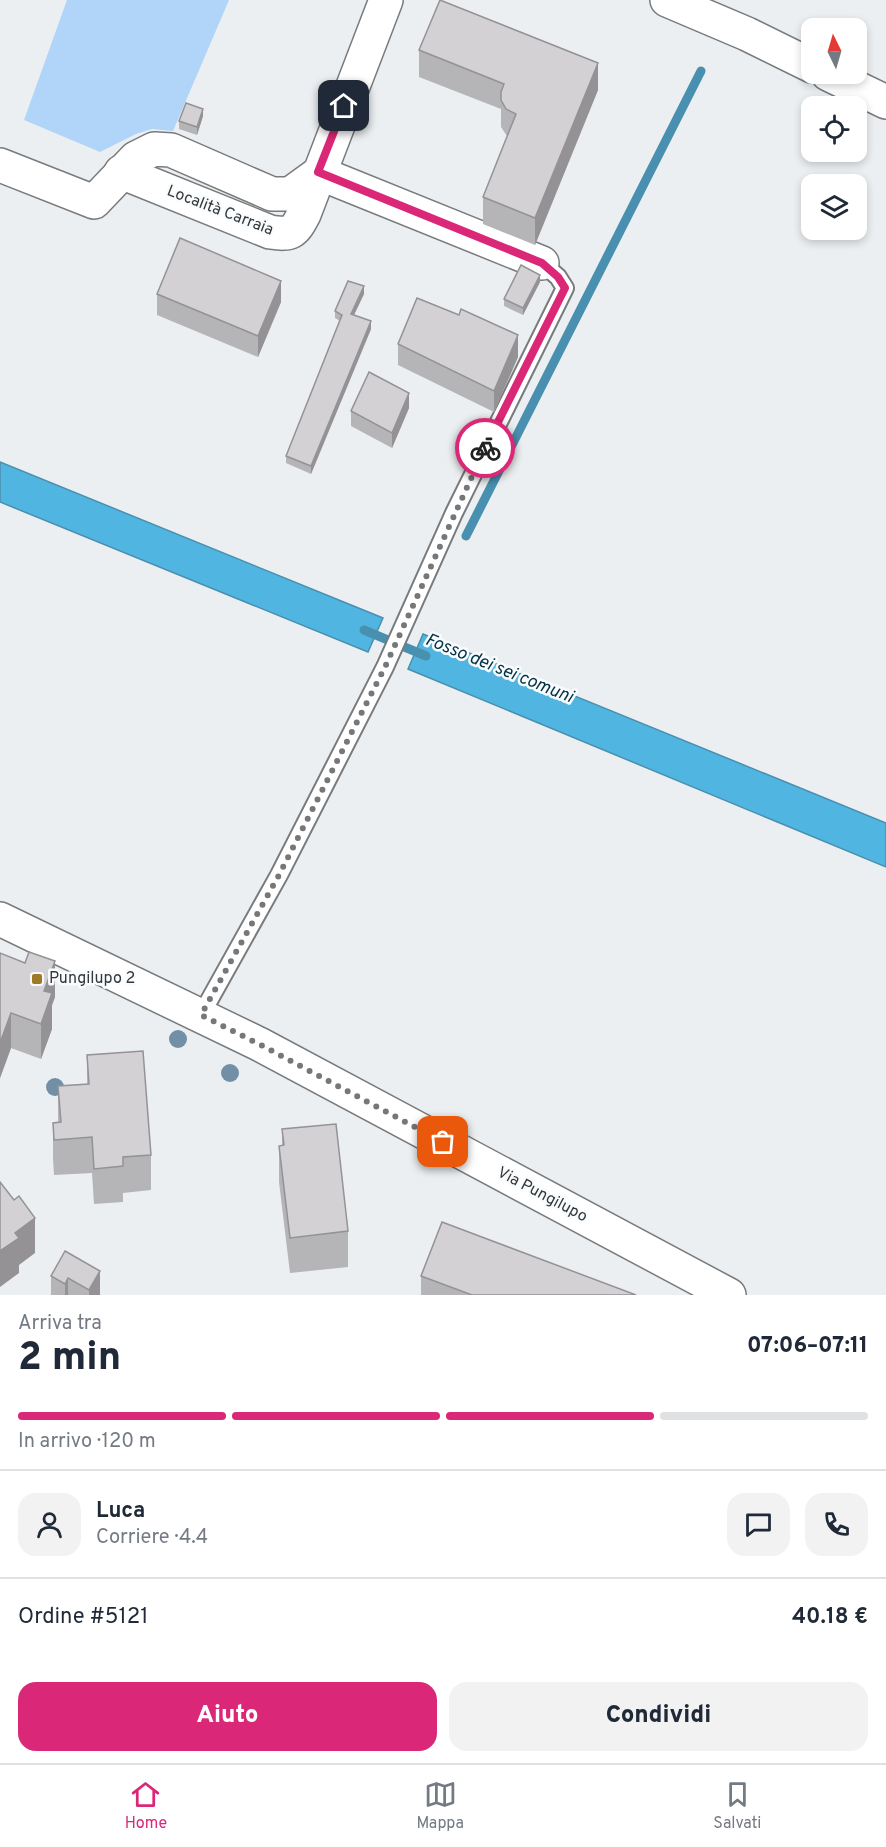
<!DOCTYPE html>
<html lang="it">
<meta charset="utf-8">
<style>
:root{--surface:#fff;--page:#f2f2f3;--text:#1f2937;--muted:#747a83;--line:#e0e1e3;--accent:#db2777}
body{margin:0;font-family:Overpass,sans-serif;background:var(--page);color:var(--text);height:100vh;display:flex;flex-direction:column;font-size:22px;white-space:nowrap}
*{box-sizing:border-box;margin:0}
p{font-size:20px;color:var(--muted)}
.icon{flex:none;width:33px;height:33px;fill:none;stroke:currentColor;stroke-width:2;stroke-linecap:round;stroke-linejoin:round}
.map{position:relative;height:1295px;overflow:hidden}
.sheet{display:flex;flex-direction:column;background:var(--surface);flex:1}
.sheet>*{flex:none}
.needle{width:39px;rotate:355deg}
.buttons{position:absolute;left:801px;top:18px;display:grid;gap:12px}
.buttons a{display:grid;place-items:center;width:66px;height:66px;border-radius:12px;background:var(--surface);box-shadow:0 3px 9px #0003;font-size:30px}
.pin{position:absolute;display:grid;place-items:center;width:51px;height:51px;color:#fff;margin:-26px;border-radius:12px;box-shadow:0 3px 9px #0006}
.courier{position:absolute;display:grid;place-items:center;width:60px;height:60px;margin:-30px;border:4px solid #db2777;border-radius:50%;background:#fff;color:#222;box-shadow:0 2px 8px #0007}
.headline em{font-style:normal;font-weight:800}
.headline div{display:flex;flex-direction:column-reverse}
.headline{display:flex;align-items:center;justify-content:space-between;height:102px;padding:0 18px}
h1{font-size:39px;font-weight:800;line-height:45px}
.bar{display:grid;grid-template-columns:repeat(4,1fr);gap:9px 6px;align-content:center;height:72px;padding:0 18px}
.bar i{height:8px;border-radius:4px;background:var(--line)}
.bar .selected{background:var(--accent)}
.bar p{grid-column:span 4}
.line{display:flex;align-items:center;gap:15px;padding:0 18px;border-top:2px solid var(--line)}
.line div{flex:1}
.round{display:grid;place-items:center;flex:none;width:63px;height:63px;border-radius:18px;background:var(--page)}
.action{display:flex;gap:12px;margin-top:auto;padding:12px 18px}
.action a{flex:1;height:69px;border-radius:18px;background:var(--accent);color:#fff;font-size:24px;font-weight:800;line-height:69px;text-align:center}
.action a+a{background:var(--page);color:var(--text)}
.dock{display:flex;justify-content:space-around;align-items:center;height:84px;border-top:2px solid var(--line);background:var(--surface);font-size:16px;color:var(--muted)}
.dock a{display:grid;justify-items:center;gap:3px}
.dock .selected{color:var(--accent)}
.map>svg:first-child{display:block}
</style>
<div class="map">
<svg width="886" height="1295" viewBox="0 0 886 1295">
<rect width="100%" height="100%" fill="#eceff1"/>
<!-- green -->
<path fill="#b0d5f8" d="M67 0H229L173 131 152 129 136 134 100 152 24 120Z"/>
<!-- water -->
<g fill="#51b5e2" stroke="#498faf" stroke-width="1.5">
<path d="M0 462 383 618 368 652 0 502Z"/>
<path d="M423 634 886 823V867L408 669Z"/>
</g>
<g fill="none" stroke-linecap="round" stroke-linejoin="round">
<!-- stream -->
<g stroke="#498faf" stroke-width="9">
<path d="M466 536 701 71"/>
<path d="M364 630 426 656"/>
</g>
<!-- service casing -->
<g stroke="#787b7d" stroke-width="20">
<path id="service" d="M201 1015 279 875 385 667 454 513 565 288 558 277 542 263"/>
</g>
<!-- minor casing -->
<g stroke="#787b7d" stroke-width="36">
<g id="minor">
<path d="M0 165 94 202 136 158 154 149 171 150 272 194H290L319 173"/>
<path d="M121 172 270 232C292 235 294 233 304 214L386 0"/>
<path d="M319 173 542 263"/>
<path d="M0 919 259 1044 729 1295"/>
</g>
</g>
<!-- secondary casing -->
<g stroke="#787b7d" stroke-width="36">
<g id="secondary">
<path d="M667 0 747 34 812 66"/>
<path d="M828 74 886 102"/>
</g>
</g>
<!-- service -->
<use href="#service" stroke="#fff" stroke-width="16"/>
<!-- minor -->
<use href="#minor" stroke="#fff" stroke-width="33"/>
<!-- secondary -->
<use href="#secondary" stroke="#fff" stroke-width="33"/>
</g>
<!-- trees -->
<g fill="#718fa6">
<circle cx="178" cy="1039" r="9"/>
<circle cx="230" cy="1073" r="9"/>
<circle cx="55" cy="1087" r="9"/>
</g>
<!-- wall -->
<g fill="#b5b4b6">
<path d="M419 50 598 90 535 245 483 224V197L507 136 501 127V109L419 77Z"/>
<path d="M203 116 197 135 179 129V121Z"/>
<path d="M540 282 523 315 504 306V299Z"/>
<path d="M157 294 281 302 258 357 157 315Z"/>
<path d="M364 294 354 315 371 329 311 474 286 463V456L340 321 335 318V311Z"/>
<path d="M398 344 518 357 494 412 398 365Z"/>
<path d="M409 408 392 448 351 426V411Z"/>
<path d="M0 953 55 997 52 1005V1029L41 1059 11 1048 0 1078Z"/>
<path d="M87 1055 151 1155V1190L123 1193V1202L94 1204 92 1173 54 1175 53 1158V1123L58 1122V1086L87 1084Z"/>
<path d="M282 1129 348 1231V1267L290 1273 279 1182V1146H282Z"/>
<path d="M65 1251 100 1295H51V1276Z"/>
<path d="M421 1276 636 1295H421Z"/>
</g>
<!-- shaded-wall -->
<g fill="#949294">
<path d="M598 63V90L535 245V218Z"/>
<path d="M203 109V116L197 135V127Z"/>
<path d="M540 275V282L523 315V308Z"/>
<path d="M281 281V302L258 357V336Z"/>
<path d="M364 286V294L351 321V314Z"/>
<path d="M371 321V329L311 474V466Z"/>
<path d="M518 335V357L494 412V391Z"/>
<path d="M409 393V408L392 448V433Z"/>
<path d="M55 961V997L52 1005V1029L41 1059V1024L44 991Z"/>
<path d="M11 1013V1048L0 1078V1043Z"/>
<path d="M35 1218V1253L19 1265V1273L0 1287V1251L15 1233Z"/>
<path d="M100 1271V1295H89V1290Z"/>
<path d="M68 1278V1295H65V1284Z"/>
</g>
<!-- building -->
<g fill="#d3d1d4" stroke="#949294" stroke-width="1.5">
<path d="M440 0 598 63 535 218 483 197 516 114 506 109 501 100V92L504 84 419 50Z"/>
<path d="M186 103 203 109 197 127 179 121Z"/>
<path d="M180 238 281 281 258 336 157 294Z"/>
<path d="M521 265 540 275 523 308 504 299Z"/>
<path d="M348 281 364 286 351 314 371 321 311 466 286 456 342 315 335 311Z"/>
<path d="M417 298 459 315 461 309 518 335 494 391 398 344Z"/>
<path d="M369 372 409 393 392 433 351 411Z"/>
<path d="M29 952 55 961 44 991 52 993 41 1024 11 1013 0 1043V953L25 963Z"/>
<path d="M143 1051 151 1155 123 1157V1166L94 1169 92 1137 54 1140 53 1123 61 1122 58 1086 89 1084 87 1055Z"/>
<path d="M336 1124 348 1231 290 1238 279 1146 284 1145 282 1129Z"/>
<path d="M0 1182 14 1200 19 1196 35 1218 15 1233 19 1238 0 1251Z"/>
<path d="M442 1222 636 1295H472L421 1276Z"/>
<path d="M65 1251 100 1271 89 1290 68 1278 65 1284 51 1276Z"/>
</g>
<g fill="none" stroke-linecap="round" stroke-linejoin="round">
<!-- done -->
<path stroke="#767779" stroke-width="6" stroke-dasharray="0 10.8" d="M443 1142 259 1044 201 1015 279 875 385 667 485 448"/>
<!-- route -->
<path stroke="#db2777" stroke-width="8" d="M344 106 318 172 542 263 558 277 565 288 485 448"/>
</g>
<!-- markers -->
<rect fill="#9f7926" stroke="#f9fcfe" stroke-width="2" x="31" y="973" width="12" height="12" rx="3"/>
<g text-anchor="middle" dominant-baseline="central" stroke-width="5" stroke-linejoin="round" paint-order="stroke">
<!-- street labels -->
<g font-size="16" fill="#363738" stroke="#f9fcfe">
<text transform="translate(220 211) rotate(21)">Località Carraia</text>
<text transform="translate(542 1195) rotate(28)">Via Pungilupo</text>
</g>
<!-- poi labels -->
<g font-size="16" fill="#363738" stroke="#f9fcfe" text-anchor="start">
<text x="49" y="979">Pungilupo 2</text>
</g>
<!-- water labels -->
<g font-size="18" font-style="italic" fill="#023143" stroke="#f9fcfe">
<text transform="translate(499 669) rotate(22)">Fosso dei sei comuni</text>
</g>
</g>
</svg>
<div class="buttons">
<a><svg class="needle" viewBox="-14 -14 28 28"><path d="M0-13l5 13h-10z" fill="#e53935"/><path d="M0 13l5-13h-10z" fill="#747a83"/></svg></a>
<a><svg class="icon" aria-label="locate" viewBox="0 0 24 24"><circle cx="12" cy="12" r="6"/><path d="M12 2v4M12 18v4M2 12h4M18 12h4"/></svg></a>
<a><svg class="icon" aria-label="layers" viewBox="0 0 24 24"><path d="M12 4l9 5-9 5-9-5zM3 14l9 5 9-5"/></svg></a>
</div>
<div class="pin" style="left:443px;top:1142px;background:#ea580c"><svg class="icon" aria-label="bag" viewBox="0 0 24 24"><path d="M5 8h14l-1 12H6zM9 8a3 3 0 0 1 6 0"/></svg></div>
<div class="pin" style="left:344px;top:106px;background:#1f2937"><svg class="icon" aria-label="home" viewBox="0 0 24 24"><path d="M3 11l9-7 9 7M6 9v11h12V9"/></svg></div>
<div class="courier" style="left:485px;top:448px"><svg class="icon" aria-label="bike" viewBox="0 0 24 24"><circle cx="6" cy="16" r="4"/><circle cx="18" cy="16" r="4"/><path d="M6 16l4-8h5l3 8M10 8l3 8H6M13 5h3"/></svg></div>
</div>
<section class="sheet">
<div class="headline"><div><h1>2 min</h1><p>Arriva tra</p></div><em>07:06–07:11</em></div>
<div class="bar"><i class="selected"></i><i class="selected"></i><i class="selected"></i><i></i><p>In arrivo · 120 m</p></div>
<div class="line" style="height:108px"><a class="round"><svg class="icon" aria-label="person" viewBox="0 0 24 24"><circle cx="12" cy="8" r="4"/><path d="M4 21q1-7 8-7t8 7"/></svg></a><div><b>Luca</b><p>Corriere · 4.4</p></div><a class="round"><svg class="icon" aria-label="chat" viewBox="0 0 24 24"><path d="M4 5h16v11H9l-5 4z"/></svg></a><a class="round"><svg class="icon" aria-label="phone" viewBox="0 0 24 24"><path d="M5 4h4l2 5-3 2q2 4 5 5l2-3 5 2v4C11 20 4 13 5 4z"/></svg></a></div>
<div class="line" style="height:78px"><div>Ordine #5121</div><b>40.18 €</b></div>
<div class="action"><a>Aiuto</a><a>Condividi</a></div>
</section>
<nav class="dock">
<a class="selected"><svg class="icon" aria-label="home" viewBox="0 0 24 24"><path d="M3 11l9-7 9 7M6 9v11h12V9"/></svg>Home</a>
<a><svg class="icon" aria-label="map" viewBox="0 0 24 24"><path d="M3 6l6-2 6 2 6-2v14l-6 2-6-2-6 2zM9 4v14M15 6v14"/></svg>Mappa</a>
<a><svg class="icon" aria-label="saved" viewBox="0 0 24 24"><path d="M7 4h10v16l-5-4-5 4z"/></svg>Salvati</a>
</nav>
